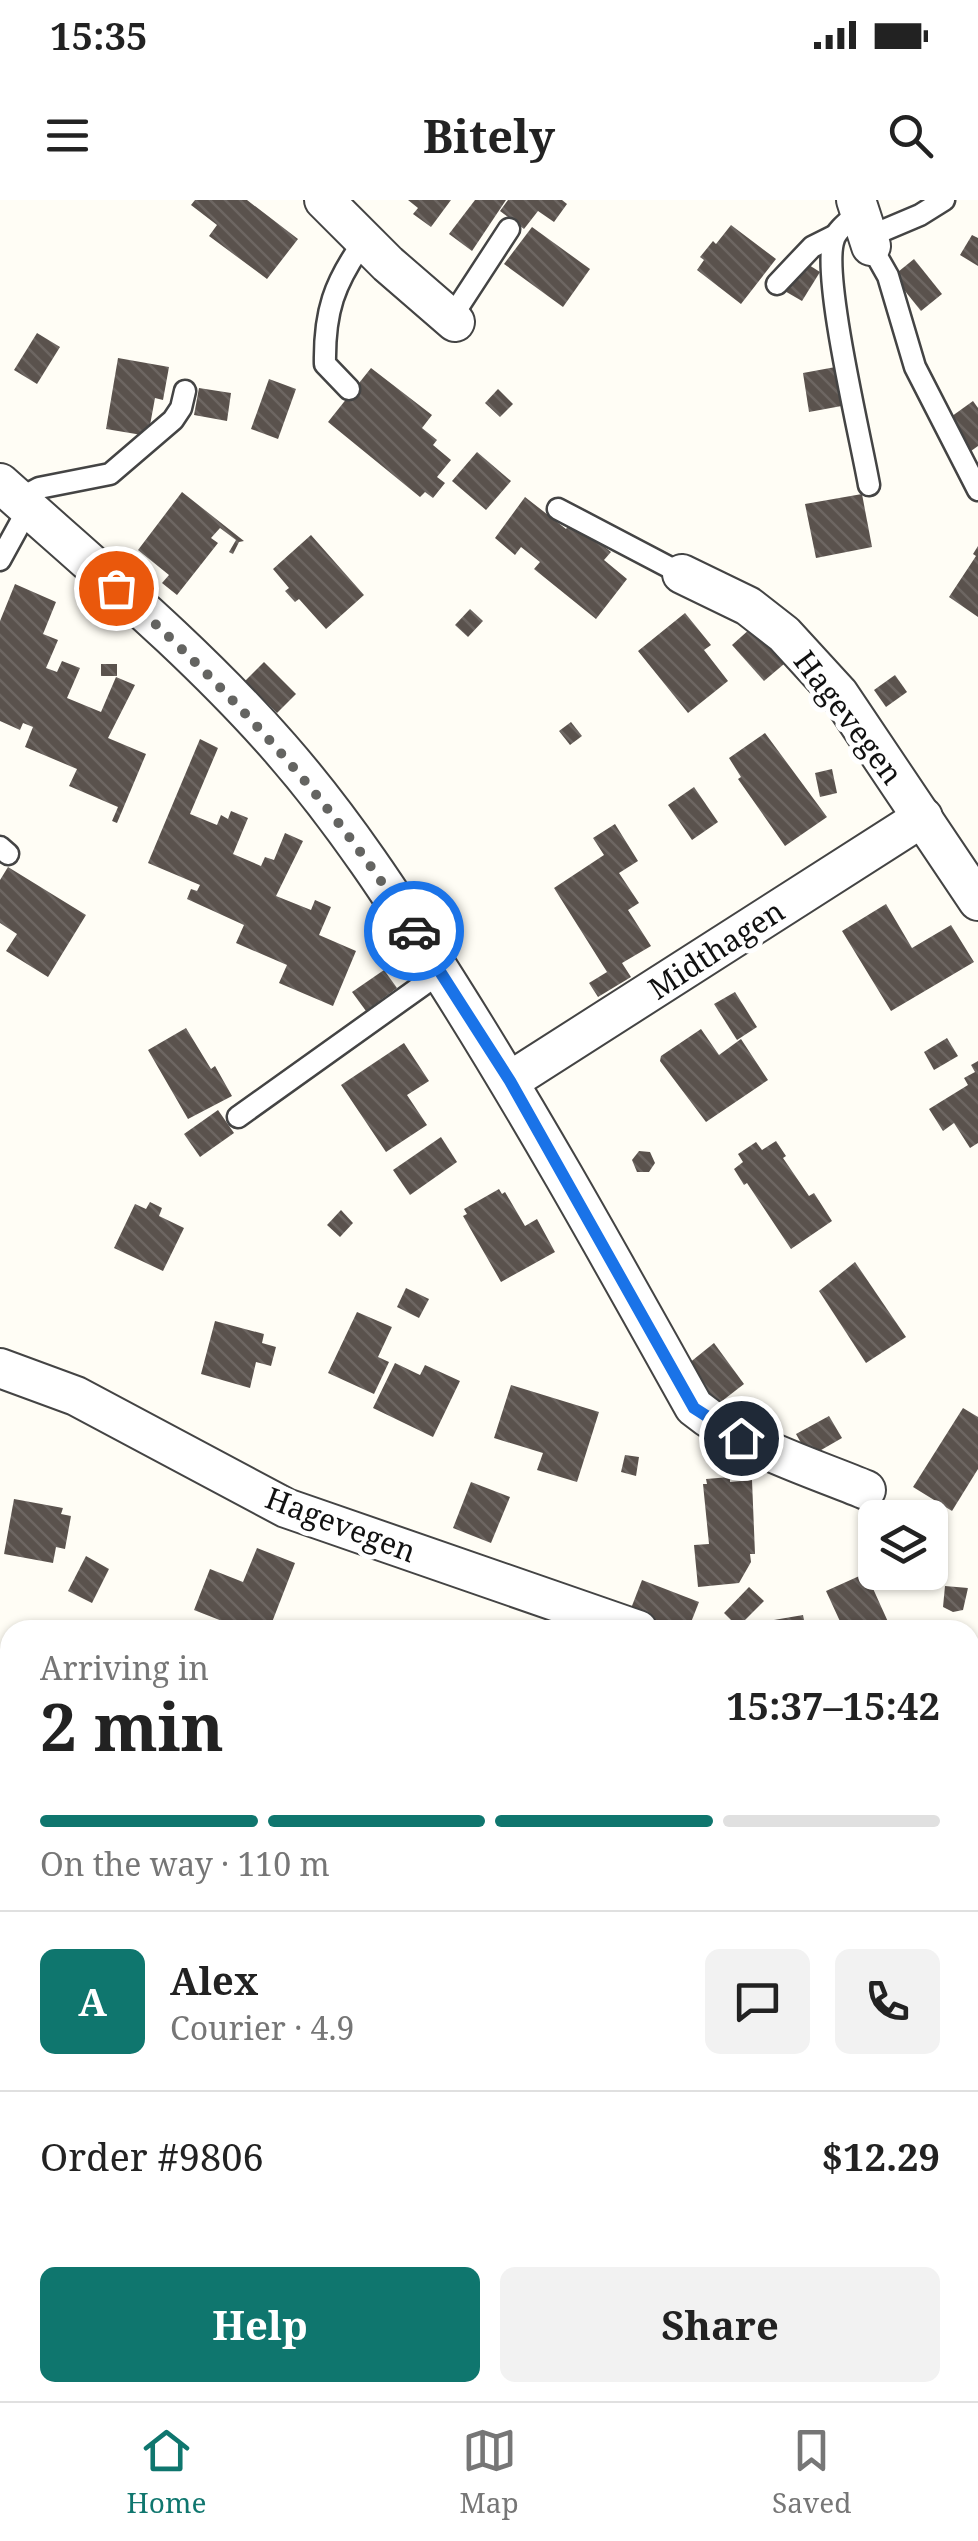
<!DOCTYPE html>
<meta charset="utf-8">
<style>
:root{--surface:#fff;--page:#f2f2f2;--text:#222;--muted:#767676;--line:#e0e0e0;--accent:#0f766e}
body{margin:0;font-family:"Noto Serif",serif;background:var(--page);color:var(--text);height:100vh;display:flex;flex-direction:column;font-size:38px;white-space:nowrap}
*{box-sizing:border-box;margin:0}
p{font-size:32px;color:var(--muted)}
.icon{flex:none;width:55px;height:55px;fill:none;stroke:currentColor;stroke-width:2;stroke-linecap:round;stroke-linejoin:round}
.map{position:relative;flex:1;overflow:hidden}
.side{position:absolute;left:0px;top:1420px;width:980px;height:782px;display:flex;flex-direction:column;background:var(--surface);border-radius:30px 30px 0 0;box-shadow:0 2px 8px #0004}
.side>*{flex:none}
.fabs{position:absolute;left:858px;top:1300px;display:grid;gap:20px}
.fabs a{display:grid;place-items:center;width:90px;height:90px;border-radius:15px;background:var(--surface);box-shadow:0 2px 8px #0004;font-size:50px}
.pin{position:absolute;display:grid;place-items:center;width:85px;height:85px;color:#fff;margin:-42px;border:5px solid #fff;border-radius:50%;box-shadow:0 2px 10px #0007}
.courier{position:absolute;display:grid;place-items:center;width:100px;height:100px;margin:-50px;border:8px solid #1a73e8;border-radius:50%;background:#fff;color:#222;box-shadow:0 2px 12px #0007}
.head em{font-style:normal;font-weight:700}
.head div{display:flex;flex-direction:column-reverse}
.head{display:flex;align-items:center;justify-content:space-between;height:170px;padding:0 40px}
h1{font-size:65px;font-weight:700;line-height:75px}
.bar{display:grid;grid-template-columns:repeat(4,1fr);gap:15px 10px;align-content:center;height:120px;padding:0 40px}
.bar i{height:12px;border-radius:8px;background:var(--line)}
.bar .current{background:var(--accent)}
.bar p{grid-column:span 4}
.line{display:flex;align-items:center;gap:25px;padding:0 40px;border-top:2px solid var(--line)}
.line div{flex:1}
.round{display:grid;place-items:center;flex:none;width:105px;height:105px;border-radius:15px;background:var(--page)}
.primary-button{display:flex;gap:20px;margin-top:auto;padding:20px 40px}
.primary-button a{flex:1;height:115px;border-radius:15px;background:var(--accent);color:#fff;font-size:40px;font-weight:700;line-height:115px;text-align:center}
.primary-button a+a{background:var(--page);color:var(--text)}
.status{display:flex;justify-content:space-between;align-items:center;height:70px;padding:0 50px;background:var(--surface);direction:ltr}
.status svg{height:28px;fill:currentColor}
header{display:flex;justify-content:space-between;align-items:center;height:130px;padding:0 40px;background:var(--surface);font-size:45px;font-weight:700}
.tabs{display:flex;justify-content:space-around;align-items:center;height:140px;border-top:2px solid var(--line);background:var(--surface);font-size:28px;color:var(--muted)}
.tabs a{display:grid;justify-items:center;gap:5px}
.tabs .current{color:var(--accent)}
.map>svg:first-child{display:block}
</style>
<div class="status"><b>15:35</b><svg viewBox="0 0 49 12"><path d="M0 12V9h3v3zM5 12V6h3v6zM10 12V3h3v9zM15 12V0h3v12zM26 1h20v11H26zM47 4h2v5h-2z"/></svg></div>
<header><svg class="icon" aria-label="menu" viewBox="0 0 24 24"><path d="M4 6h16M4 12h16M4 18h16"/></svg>Bitely<svg class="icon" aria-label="search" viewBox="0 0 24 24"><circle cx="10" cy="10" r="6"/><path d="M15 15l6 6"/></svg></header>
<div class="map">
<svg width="978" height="2201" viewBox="0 0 978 2201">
<defs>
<pattern id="building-back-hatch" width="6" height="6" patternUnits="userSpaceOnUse" patternTransform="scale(2.5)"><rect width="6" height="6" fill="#5a524d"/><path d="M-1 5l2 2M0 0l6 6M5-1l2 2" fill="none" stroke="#6d6662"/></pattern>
</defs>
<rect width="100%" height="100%" fill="#fffdf5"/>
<!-- building -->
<g fill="url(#building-back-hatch)">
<path d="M195 0H247L298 39 267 79 209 36 217 25 191 5Z"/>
<path d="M408 0H451L431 27 413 14 418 8Z"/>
<path d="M475 0H506L472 51 449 34Z"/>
<path d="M508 0H562L567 4 554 22 538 11 524 29 500 11Z"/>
<path d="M731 25 776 59 741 104 697 70 704 60 700 57 713 41 716 44Z"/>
<path d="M532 27 590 69 563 107 504 64Z"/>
<path d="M972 35 978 38V66L960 55Z"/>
<path d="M914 59 942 94 921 111 893 76Z"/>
<path d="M801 60 820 72 802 101 783 90Z"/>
<path d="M37 133 60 147 37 184 14 170Z"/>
<path d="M118 158 169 167 163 200 155 198 148 236 106 229Z"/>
<path d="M841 166 847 205 809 212 803 173Z"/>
<path d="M371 168 432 215 422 228 437 240 433 245 451 260 437 277 445 283 433 298 425 292 420 297 328 222Z"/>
<path d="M269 179 296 189 278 239 251 229Z"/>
<path d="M199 188 231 193 227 221 194 215Z"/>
<path d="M498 189 513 204 500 217 485 203Z"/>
<path d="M973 201 978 208V246L971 251 948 219Z"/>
<path d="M477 252 511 281 486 310 452 281Z"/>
<path d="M182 292 244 341 239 342 233 354 229 352 236 340 220 328 211 338 218 343 177 395 162 383 169 375 138 350Z"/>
<path d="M862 294 872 347 816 358 805 304Z"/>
<path d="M525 297 566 329 572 321 611 352 604 360 627 379 596 419 534 369 540 362 521 347 515 355 495 338Z"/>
<path d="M311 335 364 395 326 429 299 399 295 402 285 391 289 388 273 369Z"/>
<path d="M978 346V417L949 397 976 356 973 354Z"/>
<path d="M15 384 56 402 43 434 58 440 46 468 57 472 62 461 80 468 67 498 101 512 116 477 135 485 108 538 146 554 117 623 112 621 118 607 69 586 77 569 25 547 33 527 23 523 20 530 0 521V421Z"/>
<path d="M470 409 483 421 468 437 455 425Z"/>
<path d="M685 413 711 445 704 450 728 481 688 513 638 451Z"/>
<path d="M751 428 784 464 764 481 732 445Z"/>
<path d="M264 462 296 494 277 513 245 481Z"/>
<rect x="101" y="464" width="16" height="12"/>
<path d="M895 475 907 492 886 507 874 490Z"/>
<path d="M571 522 582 536 570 545 559 531Z"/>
<path d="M765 533 827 617 785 646 738 579 741 577 729 558Z"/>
<path d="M200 539 218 548 190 614 217 625 221 615 228 619 231 611 248 618 233 654 261 666 265 657 274 660 285 633 303 641 276 696 311 710 315 700 331 707 319 735 356 751 333 806 279 783 287 765 236 743 244 725 187 699 191 689 197 691 200 685 148 663Z"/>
<path d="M832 569 837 593 820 597 815 573Z"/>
<path d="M694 587 718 622 692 640 668 605Z"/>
<path d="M615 624 638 661 619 673 639 703 628 710 651 746 622 763 631 777 598 797 589 783 607 772 554 688 604 655 593 638Z"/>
<path d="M8 667 86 715 48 777 6 751 17 734 0 723V680Z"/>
<path d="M886 704 912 748 951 725 974 762 891 811 842 731Z"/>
<path d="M384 770 397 788 366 811 352 792Z"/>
<path d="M735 792 757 827 737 840 714 804Z"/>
<path d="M186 828 211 869 215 866 232 896 188 919 148 850Z"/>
<path d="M701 829 719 855 741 839 768 880 706 922 660 861 661 856Z"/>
<path d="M947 838 958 856 934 870 924 852Z"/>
<path d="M404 843 429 881 407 895 427 925 386 952 341 885Z"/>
<path d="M978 861V943L970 948 954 923 943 931 929 909 968 885 964 878 975 872 971 865Z"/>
<path d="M218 910 234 933 200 957 184 934Z"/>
<path d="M441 937 457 962 410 995 393 970Z"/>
<path d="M776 941 786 956 783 958 809 996 814 993 832 1021 791 1049 747 983 744 985 734 969 743 962 738 954 756 942 762 950Z"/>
<path d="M639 951 650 952 655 963 649 972H637L632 960Z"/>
<path d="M499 989 502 994 505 992 525 1026 537 1019 555 1052 501 1082 463 1016 467 1014 464 1009Z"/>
<path d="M150 1002 162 1008 159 1016 184 1028 163 1071 114 1048 135 1004 146 1009Z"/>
<path d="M341 1010 353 1023 340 1037 327 1025Z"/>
<path d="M855 1062 906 1137 866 1163 819 1091Z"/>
<path d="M406 1088 429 1099 419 1118 397 1107Z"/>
<path d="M357 1112 392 1127 378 1157 389 1162 374 1194 328 1173Z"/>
<path d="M215 1121 264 1134 262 1143 276 1147 271 1166 256 1162 250 1188 201 1174Z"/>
<path d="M714 1143 744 1184 713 1208 683 1168Z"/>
<path d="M395 1163 420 1175 425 1165 460 1181 433 1237 373 1208Z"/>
<path d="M511 1185 599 1212 577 1282 537 1270 543 1253 494 1238Z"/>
<path d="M963 1208 978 1217V1269L952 1311 913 1287Z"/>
<path d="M829 1216 842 1238 809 1257 796 1234Z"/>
<path d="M625 1255 639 1257 636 1276 621 1272Z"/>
<path d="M730 1277V1282L752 1280 755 1354H750L751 1362 739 1383 698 1387 694 1345 709 1344 703 1284H707L706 1279Z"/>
<path d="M471 1282 510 1297 491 1343 453 1328Z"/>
<path d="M14 1299 63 1308 61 1314 71 1316 65 1349 56 1347 53 1363 4 1354Z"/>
<path d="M257 1348 295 1363 269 1430H245L194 1410 210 1369 243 1382Z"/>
<path d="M86 1356 109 1369 92 1403 68 1391Z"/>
<path d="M866 1373 889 1424 894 1422 898 1430H844L826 1391Z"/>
<path d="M642 1380 699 1402 688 1430H679L630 1411Z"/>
<path d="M945 1386 968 1388 963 1410 953 1412 943 1407Z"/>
<path d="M749 1387 764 1401 738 1427 724 1413Z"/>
<path d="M803 1415 806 1430H770L768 1421Z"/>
<path d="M970 1554 978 1562V1631L970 1623Z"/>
<path d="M970 1779 978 1787V1853L970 1845Z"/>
<path d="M0 2038 10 2042V2087L7 2090 0 2087Z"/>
<path d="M280 2192H374L375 2201H281Z"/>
</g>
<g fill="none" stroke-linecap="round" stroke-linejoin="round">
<!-- lane casing -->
<g stroke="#444" stroke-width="25">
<g id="lane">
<path d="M860 11C852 19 837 29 834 39 821 74 861 239 869 285"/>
<path d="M868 37 920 15 944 0"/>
<path d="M871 46 888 76 915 167 978 290"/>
<path d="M777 84 812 47 834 36"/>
<path d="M451 118 509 29"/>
<path d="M349 189 325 164C324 112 334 83 364 41"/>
<path d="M18 299 39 288 110 274 173 220 181 208 185 191"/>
<path d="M558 309 682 374"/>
<path d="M0 360 28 309"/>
<path d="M0 647 8 654"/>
<path d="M238 917 441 772"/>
<path d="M0 2022 10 2023"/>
</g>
</g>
<!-- street casing -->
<g stroke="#444" stroke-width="42">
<g id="street">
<path d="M324 0 388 64 455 122"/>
<path d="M856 0 871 46"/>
<path d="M0 283C95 368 196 452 280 548 344 621 396 701 447 782 535 921 614 1064 694 1207 743 1247 808 1266 866 1290"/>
<path d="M682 374 748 406 784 434 839 494 978 701"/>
<path d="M510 881 923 617"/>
<path d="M0 1168 76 1196 286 1308 638 1430"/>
<path d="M970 1701 978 1708"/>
<path d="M441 2192 443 2201"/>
</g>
</g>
<!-- path -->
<path stroke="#333" stroke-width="6" stroke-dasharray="10 5" stroke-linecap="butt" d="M970 2170 978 2176"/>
<!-- lane -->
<use href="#lane" stroke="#fff" stroke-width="20"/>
<!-- street -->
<use href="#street" stroke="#fff" stroke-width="38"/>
</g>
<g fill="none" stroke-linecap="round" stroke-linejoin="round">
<!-- done -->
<path stroke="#646461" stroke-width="10" stroke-dasharray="0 18" d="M116 388C231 491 331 599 414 731"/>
<!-- route -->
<path stroke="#1a73e8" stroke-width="12" d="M414 731 510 881 694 1208 741 1238"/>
</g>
<g text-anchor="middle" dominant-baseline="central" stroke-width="10" stroke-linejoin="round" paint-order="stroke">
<!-- street labels -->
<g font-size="30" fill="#111" stroke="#fff">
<text transform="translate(849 517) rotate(53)">Hagevegen</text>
<text transform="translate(716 749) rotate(-33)">Midthagen</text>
<text transform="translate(341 1324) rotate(21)">Hagevegen</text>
</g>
</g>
</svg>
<div class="fabs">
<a><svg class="icon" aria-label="layers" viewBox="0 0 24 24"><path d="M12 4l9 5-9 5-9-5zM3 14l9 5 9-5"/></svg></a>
</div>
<div class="pin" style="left:116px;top:388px;background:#ea580c"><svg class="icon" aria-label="bag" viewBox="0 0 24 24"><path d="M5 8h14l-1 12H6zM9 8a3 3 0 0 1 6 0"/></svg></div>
<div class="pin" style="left:741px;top:1238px;background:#1f2937"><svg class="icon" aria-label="home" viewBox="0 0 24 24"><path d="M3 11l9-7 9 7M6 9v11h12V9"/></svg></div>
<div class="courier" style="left:414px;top:731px"><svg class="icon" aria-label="car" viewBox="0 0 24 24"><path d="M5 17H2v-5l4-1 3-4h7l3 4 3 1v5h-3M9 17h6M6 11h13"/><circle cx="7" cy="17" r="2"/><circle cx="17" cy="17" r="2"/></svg></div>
<section class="side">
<div class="head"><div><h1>2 min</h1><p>Arriving in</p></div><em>15:37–15:42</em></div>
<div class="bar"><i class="current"></i><i class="current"></i><i class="current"></i><i></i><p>On the way · 110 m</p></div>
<div class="line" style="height:180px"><b class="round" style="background:var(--accent);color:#fff">A</b><div><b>Alex</b><p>Courier · 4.9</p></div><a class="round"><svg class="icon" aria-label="chat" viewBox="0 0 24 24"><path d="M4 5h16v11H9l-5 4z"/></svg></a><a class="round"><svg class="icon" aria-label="phone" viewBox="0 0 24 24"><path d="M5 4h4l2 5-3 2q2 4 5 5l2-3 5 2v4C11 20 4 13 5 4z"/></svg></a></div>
<div class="line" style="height:130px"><div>Order #9806</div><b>$12.29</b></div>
<div class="primary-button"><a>Help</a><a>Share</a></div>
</section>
</div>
<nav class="tabs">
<a class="current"><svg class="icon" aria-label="home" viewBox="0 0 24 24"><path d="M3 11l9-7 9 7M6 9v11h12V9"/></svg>Home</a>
<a><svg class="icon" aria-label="map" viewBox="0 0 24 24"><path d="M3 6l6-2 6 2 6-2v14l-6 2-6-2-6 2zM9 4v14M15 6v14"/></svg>Map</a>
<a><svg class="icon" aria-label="saved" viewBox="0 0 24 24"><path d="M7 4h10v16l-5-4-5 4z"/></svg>Saved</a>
</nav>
